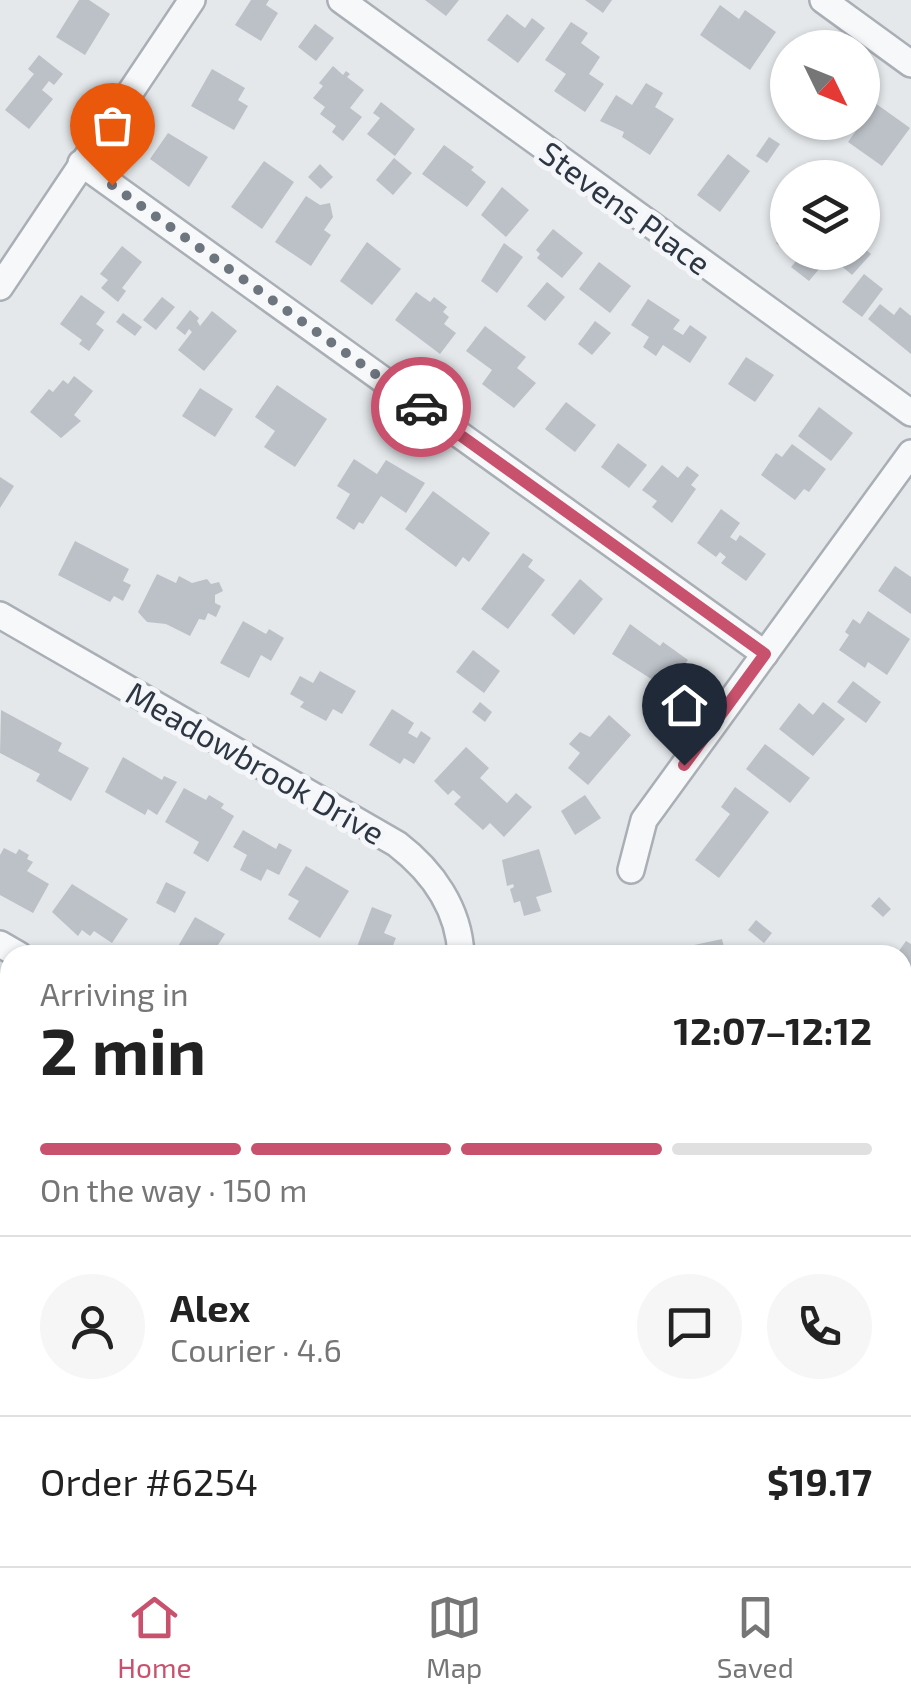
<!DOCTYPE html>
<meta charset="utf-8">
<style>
:root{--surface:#fff;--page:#f6f6f6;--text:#222;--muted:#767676;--line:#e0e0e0;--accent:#c8526e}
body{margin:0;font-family:"Exo 2",sans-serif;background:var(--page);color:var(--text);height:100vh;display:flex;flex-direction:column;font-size:38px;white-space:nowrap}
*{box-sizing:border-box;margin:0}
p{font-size:32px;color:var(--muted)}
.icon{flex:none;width:55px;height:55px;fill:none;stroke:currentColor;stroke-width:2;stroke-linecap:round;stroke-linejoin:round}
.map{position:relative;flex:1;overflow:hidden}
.details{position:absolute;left:0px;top:945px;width:912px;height:622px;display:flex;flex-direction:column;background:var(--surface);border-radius:30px 30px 0 0;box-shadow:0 2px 8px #0004}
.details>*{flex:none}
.needle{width:65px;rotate:133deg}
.fabs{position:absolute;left:770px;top:30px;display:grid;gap:20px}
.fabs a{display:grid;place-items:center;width:110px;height:110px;border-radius:50%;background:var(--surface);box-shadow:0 2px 8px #0004;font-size:50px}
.pin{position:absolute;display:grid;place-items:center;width:85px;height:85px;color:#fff;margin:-102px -42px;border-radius:50% 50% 50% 0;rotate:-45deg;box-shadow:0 0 10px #0007}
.pin .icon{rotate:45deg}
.courier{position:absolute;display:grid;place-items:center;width:100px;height:100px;margin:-50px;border:8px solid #c8526e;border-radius:50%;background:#fff;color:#222;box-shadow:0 2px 12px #0007}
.head em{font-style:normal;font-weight:700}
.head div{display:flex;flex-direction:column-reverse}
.head{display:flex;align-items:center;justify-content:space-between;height:170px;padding:0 40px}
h1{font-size:65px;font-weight:700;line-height:75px}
.bar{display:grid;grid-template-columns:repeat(4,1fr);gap:15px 10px;align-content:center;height:120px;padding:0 40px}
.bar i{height:12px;border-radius:8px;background:var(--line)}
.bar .on{background:var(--accent)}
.bar p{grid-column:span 4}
.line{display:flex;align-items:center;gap:25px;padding:0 40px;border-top:2px solid var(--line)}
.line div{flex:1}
.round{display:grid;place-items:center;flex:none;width:105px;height:105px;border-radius:52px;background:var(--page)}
.menu{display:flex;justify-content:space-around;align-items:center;height:140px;border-top:2px solid var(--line);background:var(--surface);font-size:28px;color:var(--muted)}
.menu a{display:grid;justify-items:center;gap:5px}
.menu .on{color:var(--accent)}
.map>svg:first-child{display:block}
</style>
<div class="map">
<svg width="911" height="1566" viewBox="0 0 911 1566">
<rect width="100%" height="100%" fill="#e4e8eb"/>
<!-- building -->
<g fill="#bcc1c8">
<path d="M79 0H89L110 14 85 55 56 37Z"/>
<path d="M251 0H269L266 5 278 13 261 41 235 25Z"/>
<path d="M425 0H459L446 16Z"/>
<path d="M585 0H612L603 13Z"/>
<path d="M720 5 739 19 745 10 776 32 750 70 700 35Z"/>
<path d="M507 14 525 28 532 18 545 28 518 63 487 40Z"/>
<path d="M571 22 588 33 581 43 600 57 589 74 604 84 585 112 554 91 566 74 545 60Z"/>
<path d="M315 24 334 38 316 61 298 47Z"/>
<path d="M39 55 63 74 54 85 49 81 42 90 53 99 29 129 5 110 34 74 28 69Z"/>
<path d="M333 66 343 75 346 71 350 74 347 77 364 90 350 108 362 117 343 141 332 132 336 126 320 114 325 107 313 98 323 86 319 83Z"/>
<path d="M212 69 245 88 238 100 248 106 234 130 191 106Z"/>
<path d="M646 83 663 93 655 107 674 119 650 155 622 137 624 132 600 121 616 95 632 105Z"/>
<path d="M868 98 910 128 882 166 848 142 858 128 851 122H862V106Z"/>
<path d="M381 102 415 129 395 156 367 134 380 118 373 113Z"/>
<path d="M168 133 208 157 189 187 150 159Z"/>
<path d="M769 137 780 144 767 163 756 156Z"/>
<path d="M444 145 474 167 471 170 486 182 467 207 422 174Z"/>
<path d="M728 154 750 171 720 212 697 195Z"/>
<path d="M394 158 412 173 393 195 376 180Z"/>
<path d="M264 161 294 182 262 229 231 207Z"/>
<path d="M320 164 333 177 321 189 308 177Z"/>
<path d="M502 187 529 210 506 237 481 215Z"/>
<path d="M306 196 320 205 330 203 333 217 324 230 331 235 311 266 275 242Z"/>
<path d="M553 229 583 253 562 278 537 258 540 254 536 250Z"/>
<path d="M788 230V252H862V246L871 254 852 275 830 256 809 281 791 267 797 260 776 243Z"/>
<path d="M367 242 401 269 372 305 340 281Z"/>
<path d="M504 243 523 257 497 293 481 281Z"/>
<path d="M122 246 142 262 122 288 126 291 118 302 101 288 108 280 100 274Z"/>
<path d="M599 262 631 286 610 313 579 289Z"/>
<path d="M864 274 883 289 862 317 842 302Z"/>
<path d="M547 282 565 297 545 321 527 306Z"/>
<path d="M416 292 430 302 434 297 447 307 443 312 449 317 444 324 456 333 440 354 395 320Z"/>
<path d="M81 295 105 312 96 324 104 330 89 351 79 344 82 340 60 324Z"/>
<path d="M162 297 175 307 156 330 143 320Z"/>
<path d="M648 299 680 320 673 329 683 335 690 325 707 337 690 363 663 345 656 356 643 347 649 337 631 325Z"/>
<path d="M880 304 894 315 900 307 911 316V354L868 319Z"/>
<path d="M190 310 199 318 197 321 200 326 212 311 237 331 204 371 178 350 192 332 189 329 185 335 176 328Z"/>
<path d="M123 313 142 327 135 336 116 322Z"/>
<path d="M595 321 611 333 592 355 578 344Z"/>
<path d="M485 326 526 357 517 368 536 383 514 408 482 384 492 370 466 351Z"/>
<path d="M746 357 774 375 755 402 728 384Z"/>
<path d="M74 376 93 391 74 415 81 421 61 438 30 412 49 389 53 392 63 380 68 384Z"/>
<path d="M277 385 327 419 295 467 264 447 275 431 255 417Z"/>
<path d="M200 388 233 409 215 437 182 416Z"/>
<path d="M566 402 596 425 575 452 545 429Z"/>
<path d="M819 407 853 433 831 461 798 436Z"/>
<path d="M618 443 647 465 629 488 601 467Z"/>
<path d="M792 444 826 469 809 492 804 489 795 500 761 475 776 453 782 457Z"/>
<path d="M354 459 377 474 386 460 425 483 406 513 381 496 363 524 359 522 354 530 336 518 350 494 337 486Z"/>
<path d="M662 465 678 478 687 466 699 475 691 485 696 489 672 523 652 507 657 501 642 490Z"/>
<path d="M0 477 14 486 0 508Z"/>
<path d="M433 491 490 533 469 562 463 557 456 567 405 529Z"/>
<path d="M721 509 740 523 730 537 736 541 740 535 766 554 746 581 721 563 726 557 720 552 716 557 697 543Z"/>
<path d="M75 541 129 569 123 581 131 585 123 601 114 596 110 602 58 575Z"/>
<path d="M523 553 533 560 528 567 545 580 508 629 481 609Z"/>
<path d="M895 566 911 577V614L878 591Z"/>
<path d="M157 574 176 583 179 576 192 583 207 579 211 584 219 582 223 591 215 595V603L221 606 216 617 208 613 205 620 199 619 190 636 166 624 147 622 138 612Z"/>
<path d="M580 579 603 599 574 635 551 615Z"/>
<path d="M868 611 910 639 887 675 868 662 865 668 839 650 849 635 845 632 853 619 860 624Z"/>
<path d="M243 621 266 634 269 629 284 638 271 661 261 655 249 678 220 663Z"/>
<path d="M630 624 660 646 663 642 688 660 667 689 612 654Z"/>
<path d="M473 650 500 671 484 693 456 672Z"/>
<path d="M320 671 356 691 342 714 333 709 326 721 300 707 304 702 290 694 300 676 313 683Z"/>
<path d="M853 681 881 702 866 723 837 702Z"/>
<path d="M480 702 492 712 485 722 472 712Z"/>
<path d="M823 702 845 719 813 756 779 729 799 703 813 715Z"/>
<path d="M392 709 414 723 408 733 417 738 421 731 431 738 414 764 404 758 400 764 369 745Z"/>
<path d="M1 710 62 743 58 751 89 768 71 801 36 781 40 774 0 753Z"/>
<path d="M609 715 631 735 588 785 568 768 580 753 569 744 580 732 590 737Z"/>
<path d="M765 744 810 778 790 803 746 769Z"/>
<path d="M466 747 489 768 480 778 507 803 516 793 532 807 504 837 490 823 483 830 454 804 461 797 453 790 448 795 434 781Z"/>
<path d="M123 757 162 780 164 776 177 782 157 815 148 809 145 815 105 792Z"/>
<path d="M735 787 769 812 719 878 695 860 730 814 721 807Z"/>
<path d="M184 788 206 800 209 795 224 804 221 808 234 816 208 862 193 853 199 842 165 822Z"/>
<path d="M585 795 601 818 575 835 561 811Z"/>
<path d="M243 830 276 849 279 843 292 850 279 875 267 869 261 881 240 870 247 855 233 847Z"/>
<path d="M4 848 16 854 19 849 29 855 27 859 33 862 27 871 49 884 33 913 0 895V855Z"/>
<path d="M539 849 552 892 536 897 541 911 524 916 520 901 514 903 510 889 514 887 513 884 507 886 502 860Z"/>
<path d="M306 866 349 891 320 938 288 919 299 901 288 895Z"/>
<path d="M166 882 186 892 175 913 156 903Z"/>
<path d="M72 884 128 919 112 943 94 931 90 936 82 930 78 936 52 912Z"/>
<path d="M879 897 891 909 883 917 871 906Z"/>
<path d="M372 907 392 915 384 933 396 938 389 955H354Z"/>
<path d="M195 917 225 934 216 948 227 955H173Z"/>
<path d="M756 920 772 933 764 943 748 930Z"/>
<path d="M722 939 726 955H657V953Z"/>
<path d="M906 941 911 944V986L902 980 910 965 902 960V955H896Z"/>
<path d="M519 947 542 954V955H517Z"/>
<path d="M902 991 911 997V1023L902 1027Z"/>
<path d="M0 1042 10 1047V1081L0 1076Z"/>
<path d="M0 1212 10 1218V1252L3 1264Z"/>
<path d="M902 1307 911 1322V1371L902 1375Z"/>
<path d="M905 1383 911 1384V1440H902Z"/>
<path d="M0 1453 10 1466V1513L4 1505 0 1509Z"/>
<path d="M902 1479 911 1483V1530L908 1539 902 1537Z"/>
<path d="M292 1558H329L325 1566H288Z"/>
<path d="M464 1558H483L518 1566H463Z"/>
<path d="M639 1558H665L664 1560 671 1562 670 1566H636Z"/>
<path d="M834 1558H904L900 1566H855Z"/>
</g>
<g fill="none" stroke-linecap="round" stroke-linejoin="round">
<!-- minor casing -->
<g stroke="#a9afb5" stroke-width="30">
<g id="minor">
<path d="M341 0 911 413"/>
<path d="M823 0 911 64"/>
<path d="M81 163 765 654"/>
<path d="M0 287 192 0"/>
<path d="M0 615 397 844C432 871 459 908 461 955"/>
<path d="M631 870 644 820 911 453"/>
<path d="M0 944 19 955"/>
<path d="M902 1138 911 1126"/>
<path d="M902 1220 911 1231"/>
<path d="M0 1330 10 1339"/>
<path d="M185 1558 186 1566"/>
<path d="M577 1566 579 1558"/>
</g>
</g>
<!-- minor -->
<use href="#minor" stroke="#f7f8fa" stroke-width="25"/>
</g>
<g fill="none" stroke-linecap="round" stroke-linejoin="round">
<!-- done -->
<path stroke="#6d757e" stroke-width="10" stroke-dasharray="0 18" d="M112 185 421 407"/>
<!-- route -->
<path stroke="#c8526e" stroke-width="12" d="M421 407 765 654 684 765"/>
</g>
<g text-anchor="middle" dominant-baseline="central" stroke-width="10" stroke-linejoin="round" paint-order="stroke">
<!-- street labels -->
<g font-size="32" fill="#2d3743" stroke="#f4f6f9">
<text transform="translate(626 207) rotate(36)">Stevens Place</text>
<text transform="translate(256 762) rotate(30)">Meadowbrook Drive</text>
</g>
</g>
</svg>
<div class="fabs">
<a><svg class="needle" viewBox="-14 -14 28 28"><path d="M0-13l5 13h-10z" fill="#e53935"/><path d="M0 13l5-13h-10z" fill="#767676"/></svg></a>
<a><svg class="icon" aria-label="layers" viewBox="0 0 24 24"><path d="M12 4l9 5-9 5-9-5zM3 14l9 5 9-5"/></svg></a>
</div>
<div class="pin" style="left:112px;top:185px;background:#ea580c"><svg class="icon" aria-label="bag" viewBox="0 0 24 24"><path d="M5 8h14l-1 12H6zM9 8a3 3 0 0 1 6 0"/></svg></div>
<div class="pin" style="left:684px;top:765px;background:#1f2937"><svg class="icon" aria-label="home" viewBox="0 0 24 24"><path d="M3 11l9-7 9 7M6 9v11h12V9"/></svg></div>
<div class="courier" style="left:421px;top:407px"><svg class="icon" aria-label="car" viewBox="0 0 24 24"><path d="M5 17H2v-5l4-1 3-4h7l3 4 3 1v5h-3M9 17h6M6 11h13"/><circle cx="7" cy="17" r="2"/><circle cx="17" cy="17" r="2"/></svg></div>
<section class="details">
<div class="head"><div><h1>2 min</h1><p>Arriving in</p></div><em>12:07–12:12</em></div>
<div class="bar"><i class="on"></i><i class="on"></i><i class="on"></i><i></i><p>On the way · 150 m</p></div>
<div class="line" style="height:180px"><a class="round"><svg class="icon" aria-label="person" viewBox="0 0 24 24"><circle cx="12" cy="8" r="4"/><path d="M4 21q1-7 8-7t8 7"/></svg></a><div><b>Alex</b><p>Courier · 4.6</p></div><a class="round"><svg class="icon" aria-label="chat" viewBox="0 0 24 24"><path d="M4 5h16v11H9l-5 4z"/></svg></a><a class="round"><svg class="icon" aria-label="phone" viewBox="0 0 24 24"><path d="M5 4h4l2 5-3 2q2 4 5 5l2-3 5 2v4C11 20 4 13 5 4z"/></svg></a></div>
<div class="line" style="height:130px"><div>Order #6254</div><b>$19.17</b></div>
</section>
</div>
<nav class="menu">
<a class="on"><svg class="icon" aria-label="home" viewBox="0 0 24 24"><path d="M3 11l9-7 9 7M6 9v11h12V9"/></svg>Home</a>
<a><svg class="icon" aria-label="map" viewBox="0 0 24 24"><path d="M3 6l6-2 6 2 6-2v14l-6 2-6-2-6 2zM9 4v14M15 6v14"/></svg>Map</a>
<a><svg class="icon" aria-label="saved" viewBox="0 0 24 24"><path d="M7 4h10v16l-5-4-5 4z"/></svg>Saved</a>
</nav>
